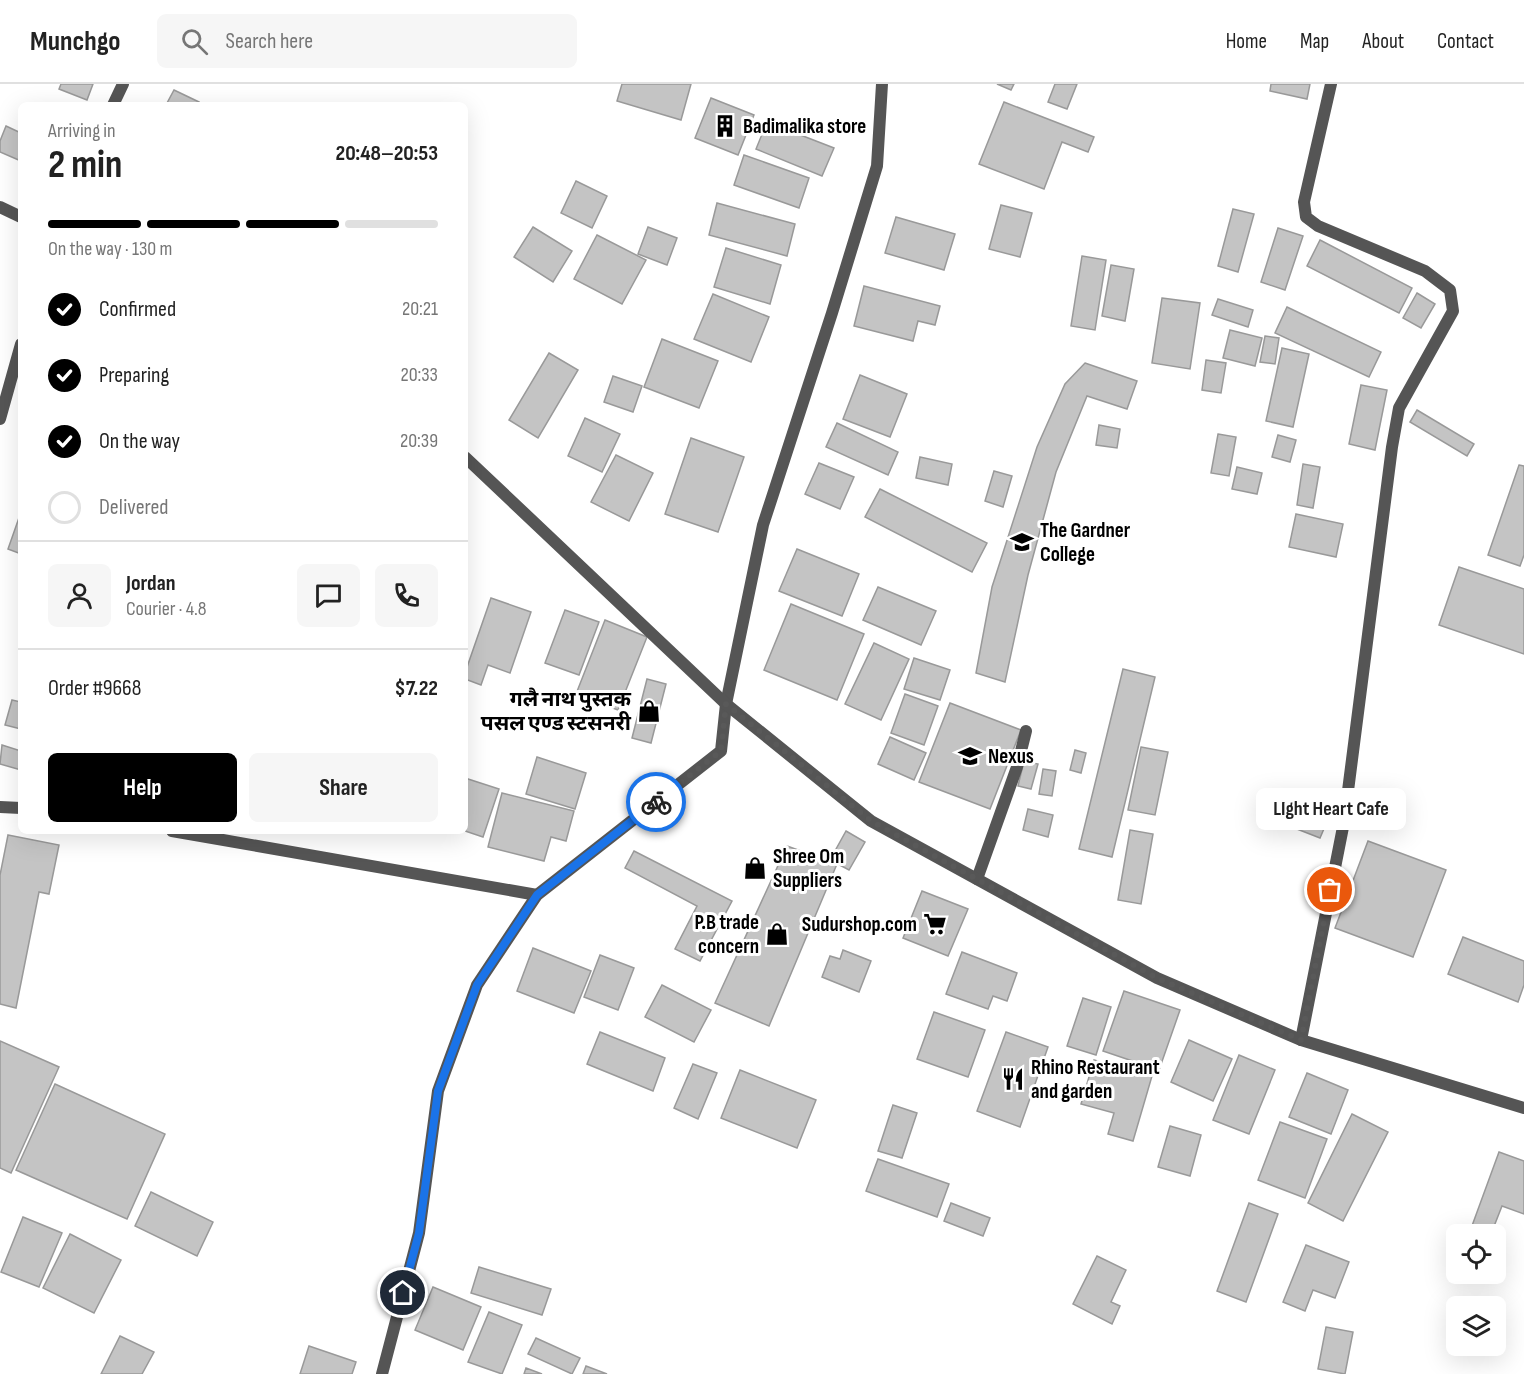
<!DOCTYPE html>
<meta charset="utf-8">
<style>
:root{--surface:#fff;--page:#f6f6f6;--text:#222;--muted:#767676;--line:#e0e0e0;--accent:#000}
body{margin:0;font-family:"Sofia Sans Condensed","Noto Sans Devanagari",sans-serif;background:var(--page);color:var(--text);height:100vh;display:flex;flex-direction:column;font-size:22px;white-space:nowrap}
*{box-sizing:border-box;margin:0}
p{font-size:20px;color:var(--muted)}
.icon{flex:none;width:33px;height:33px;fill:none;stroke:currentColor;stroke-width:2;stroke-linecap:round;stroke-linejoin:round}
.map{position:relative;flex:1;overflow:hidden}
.panel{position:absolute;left:18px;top:18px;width:450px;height:732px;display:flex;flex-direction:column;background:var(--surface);border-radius:9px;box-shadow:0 6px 24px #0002}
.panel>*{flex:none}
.fabs{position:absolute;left:1446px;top:1140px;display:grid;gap:12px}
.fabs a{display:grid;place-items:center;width:60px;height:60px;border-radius:9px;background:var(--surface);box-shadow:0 6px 24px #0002;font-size:30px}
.pin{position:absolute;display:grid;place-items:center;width:51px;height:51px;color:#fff;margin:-26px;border:3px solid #fff;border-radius:50%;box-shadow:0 2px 6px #0007}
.courier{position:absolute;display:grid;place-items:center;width:60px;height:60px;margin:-30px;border:4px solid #1a73e8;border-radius:50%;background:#fff;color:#222;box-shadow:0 2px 8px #0007}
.bubble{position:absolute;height:42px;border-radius:9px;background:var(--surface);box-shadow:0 6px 24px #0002;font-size:20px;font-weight:700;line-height:42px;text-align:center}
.overview em{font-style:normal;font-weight:700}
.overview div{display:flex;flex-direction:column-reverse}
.overview{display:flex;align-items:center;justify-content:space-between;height:102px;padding:0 30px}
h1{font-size:39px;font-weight:700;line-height:45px}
.bar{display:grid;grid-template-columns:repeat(4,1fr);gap:9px 6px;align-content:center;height:72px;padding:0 30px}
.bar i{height:8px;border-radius:4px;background:var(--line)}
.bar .current{background:var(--accent)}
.bar p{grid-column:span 4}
.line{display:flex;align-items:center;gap:15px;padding:0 30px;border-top:2px solid var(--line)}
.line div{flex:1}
.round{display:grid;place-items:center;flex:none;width:63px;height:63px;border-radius:9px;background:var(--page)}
ol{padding:0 30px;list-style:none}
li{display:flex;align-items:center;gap:18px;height:66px}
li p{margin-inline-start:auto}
li .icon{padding:6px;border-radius:50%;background:var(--accent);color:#fff;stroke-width:4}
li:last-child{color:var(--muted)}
li i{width:33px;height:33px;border:3px solid var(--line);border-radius:50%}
.cta{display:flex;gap:12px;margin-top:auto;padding:12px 30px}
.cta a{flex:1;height:69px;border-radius:9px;background:var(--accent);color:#fff;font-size:24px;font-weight:700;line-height:69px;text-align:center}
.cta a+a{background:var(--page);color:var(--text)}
header{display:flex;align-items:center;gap:36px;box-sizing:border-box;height:84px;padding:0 30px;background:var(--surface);border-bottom:2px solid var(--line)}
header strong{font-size:28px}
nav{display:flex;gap:33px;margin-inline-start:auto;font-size:21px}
.search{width:420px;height:54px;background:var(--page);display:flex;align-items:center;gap:15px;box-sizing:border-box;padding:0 21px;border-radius:9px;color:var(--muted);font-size:22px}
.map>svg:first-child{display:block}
</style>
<header>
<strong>Munchgo</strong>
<div class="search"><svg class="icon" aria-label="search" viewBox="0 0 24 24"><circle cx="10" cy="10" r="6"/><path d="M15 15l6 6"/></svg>Search here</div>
<nav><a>Home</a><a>Map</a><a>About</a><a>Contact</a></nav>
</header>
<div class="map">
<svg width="1524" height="1290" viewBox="0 0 1524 1290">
<rect width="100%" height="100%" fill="#fff"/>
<!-- building -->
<g fill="#c4c4c4" stroke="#999" stroke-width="1.5">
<path d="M61 0H93L87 16 59 5Z"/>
<path d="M622 0H691L681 36 617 17Z"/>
<path d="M997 0H1014L1011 6Z"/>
<path d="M1055 0H1077L1067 25 1048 18Z"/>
<path d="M1271 0H1310L1307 15 1270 7Z"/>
<path d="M174 6 199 18 198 21H166Z"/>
<path d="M711 14 754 31 738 71 695 54Z"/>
<path d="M1004 18 1094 53 1088 68 1062 58 1044 105 979 80Z"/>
<path d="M767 38 834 64 822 92 756 65Z"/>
<path d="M6 42 21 49V77L0 68V57Z"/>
<path d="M744 71 809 94 799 124 734 101Z"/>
<path d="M576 97 607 112 592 144 561 129Z"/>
<path d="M717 119 795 140 787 172 709 151Z"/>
<path d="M1001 121 1032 129 1020 173 989 165Z"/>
<path d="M1233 125 1254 130 1238 188 1218 182Z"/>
<path d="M896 133 955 150 944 186 885 169Z"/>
<path d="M533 143 572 167 553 198 514 173Z"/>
<path d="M648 143 677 154 667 181 638 170Z"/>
<path d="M1278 144 1303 152 1285 206 1261 198Z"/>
<path d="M597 151 646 176 622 220 574 195Z"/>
<path d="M1320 156 1412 204 1399 229 1307 182Z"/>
<path d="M726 164 781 181 770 220 714 203Z"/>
<path d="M1082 172 1106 176 1095 246 1071 242Z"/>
<path d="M1111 181 1134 185 1125 237 1102 232Z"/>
<path d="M864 202 940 222 935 241 918 237 913 257 854 242Z"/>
<path d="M1417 209 1435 220 1421 244 1403 234Z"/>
<path d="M713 210 769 233 751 278 694 255Z"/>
<path d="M1162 214 1200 219 1190 285 1152 279Z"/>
<path d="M1218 215 1253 226 1248 243 1212 231Z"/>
<path d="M1287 223 1381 268 1369 293 1275 249Z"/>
<path d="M1230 246 1262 254 1255 282 1223 274Z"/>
<path d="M1265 252 1279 254 1275 280 1260 278Z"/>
<path d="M662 255 718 277 699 324 644 303Z"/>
<path d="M1282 264 1309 270 1293 343 1266 337Z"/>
<path d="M549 269 578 286 538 354 509 336Z"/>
<path d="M1206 276 1226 279 1221 309 1202 306Z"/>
<path d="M1085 279 1137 297 1127 325 1087 312 1056 388 1028 491 1005 598 976 589 992 503 1037 363 1065 300Z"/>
<path d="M860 291 907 310 890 353 843 335Z"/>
<path d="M613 292 642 302 633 328 604 318Z"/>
<path d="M1361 301 1387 306 1375 366 1349 360Z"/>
<path d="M1417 326 1474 360 1467 372 1410 338Z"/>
<path d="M585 334 620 350 602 388 568 372Z"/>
<path d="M837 339 898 368 888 391 826 363Z"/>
<path d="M1099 341 1120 345 1117 364 1096 361Z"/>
<path d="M1218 350 1236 353 1229 392 1211 389Z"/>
<path d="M1278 351 1296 356 1290 378 1272 373Z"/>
<path d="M691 354 744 373 718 448 665 430Z"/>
<path d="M616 371 653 389 629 437 591 418Z"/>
<path d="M920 373 952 380 948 401 916 394Z"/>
<path d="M819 379 854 393 840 425 805 410Z"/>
<path d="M1303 380 1320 383 1313 424 1297 421Z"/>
<path d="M1519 381 1524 382V471L1520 482 1488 471Z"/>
<path d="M1237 383 1262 389 1257 410 1232 405Z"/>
<path d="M994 387 1012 392 1003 423 985 417Z"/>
<path d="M880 405 987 459 972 488 865 433Z"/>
<path d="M21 428V470L8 465Z"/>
<path d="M1296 430 1343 440 1336 473 1289 463Z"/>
<path d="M797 465 859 490 842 532 779 507Z"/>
<path d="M1459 483 1524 505V570L1439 541Z"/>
<path d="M878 503 936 527 921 561 863 536Z"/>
<path d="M491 514 531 528 510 589 488 581 481 601 465 595V589Z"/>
<path d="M791 520 864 550 837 616 764 586Z"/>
<path d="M565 526 599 538 579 591 545 579Z"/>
<path d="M605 536 647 553 618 626 576 610Z"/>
<path d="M874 559 909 575 881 636 845 620Z"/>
<path d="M914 574 950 586 940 616 904 605Z"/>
<path d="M1123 585 1155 593 1112 773 1079 765Z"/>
<path d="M647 595 666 600 651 659 632 654Z"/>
<path d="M905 610 938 622 924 661 891 649Z"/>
<path d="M12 616 21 618V645L5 641Z"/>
<path d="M950 619 1021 646 990 725 919 698Z"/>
<path d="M890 653 926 669 914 696 878 680Z"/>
<path d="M2 661 21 667V686L0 680Z"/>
<path d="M1141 663 1168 668 1155 731 1128 726Z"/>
<path d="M1075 666 1086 669 1081 689 1070 686Z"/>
<path d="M537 673 586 689 575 725 526 710Z"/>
<path d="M1024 677 1038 680 1031 705 1018 702Z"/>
<path d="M1043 685 1056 687 1052 712 1039 710Z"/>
<path d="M465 694 499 705 483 753 465 747Z"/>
<path d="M502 709 574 727 566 757 551 753 544 777 488 763Z"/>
<path d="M1287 717 1329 733 1320 754 1279 738Z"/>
<path d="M1028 725 1053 731 1048 753 1023 746Z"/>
<path d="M1130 746 1153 750 1141 820 1118 816Z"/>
<path d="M846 747 865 758 849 786 830 776Z"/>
<path d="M8 751 59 761 49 810 39 808 16 924 0 920V791Z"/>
<path d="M1368 757 1446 786 1413 873 1335 844Z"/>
<path d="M787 762 837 780 769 942 715 919Z"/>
<path d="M634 767 732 817 700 877 675 865 697 822 625 784Z"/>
<path d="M922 807 968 825 948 872 903 854Z"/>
<path d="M1463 853 1524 877V901L1518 918 1448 890Z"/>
<path d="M533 864 591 887 574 929 517 907Z"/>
<path d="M843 866 871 877 859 908 822 893 830 872 840 875Z"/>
<path d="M962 868 1017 889 1007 917 993 912 988 925 946 910Z"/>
<path d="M600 871 634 884 618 926 584 913Z"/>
<path d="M662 901 711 926 694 958 645 933Z"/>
<path d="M1124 907 1180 926 1159 986 1103 967Z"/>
<path d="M1083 914 1111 923 1096 971 1067 962Z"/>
<path d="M934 928 985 946 968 993 917 975Z"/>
<path d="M600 948 665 974 653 1007 587 980Z"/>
<path d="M1006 948 1048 963 1020 1043 977 1027Z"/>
<path d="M1189 956 1232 975 1213 1017 1171 998Z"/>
<path d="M0 957 59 983 11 1089 0 1084Z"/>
<path d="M1239 971 1275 986 1249 1050 1213 1036Z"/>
<path d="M1094 976 1152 992 1133 1057 1108 1050 1114 1029 1081 1020Z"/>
<path d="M693 980 717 989 698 1035 674 1024Z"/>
<path d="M740 986 816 1016 797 1064 721 1034Z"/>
<path d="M1307 989 1348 1006 1331 1050 1289 1033Z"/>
<path d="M55 1000 165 1050 127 1135 16 1086Z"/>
<path d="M893 1021 917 1029 902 1074 878 1067Z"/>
<path d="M1352 1030 1388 1048 1343 1137 1308 1119Z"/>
<path d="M1280 1038 1327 1055 1305 1114 1258 1096Z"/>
<path d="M1170 1042 1201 1051 1190 1092 1158 1083Z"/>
<path d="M1499 1068 1524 1077V1130L1502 1122 1491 1150H1469Z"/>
<path d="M878 1075 949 1100 937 1133 866 1107Z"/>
<path d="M151 1108 213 1138 197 1172 135 1142Z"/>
<path d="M951 1119 990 1134 983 1152 944 1137Z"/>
<path d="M1249 1119 1278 1130 1246 1218 1217 1207Z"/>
<path d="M23 1133 62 1149 39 1203 1 1188Z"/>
<path d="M70 1150 121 1176 94 1229 43 1204Z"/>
<path d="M1306 1161 1349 1178 1335 1214 1313 1206 1305 1227 1283 1218Z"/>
<path d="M1097 1172 1126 1186 1111 1218 1120 1222 1112 1240 1073 1220Z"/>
<path d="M479 1183 551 1205 542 1231 471 1209Z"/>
<path d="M433 1203 481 1223 463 1266 415 1246Z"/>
<path d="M489 1228 522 1241 502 1290 468 1278Z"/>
<path d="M1326 1243 1353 1248 1345 1290 1318 1285Z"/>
<path d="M120 1252 154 1268 142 1290H101Z"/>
<path d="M536 1254 580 1274 572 1290 528 1270Z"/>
<path d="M309 1262 356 1278 352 1290H300Z"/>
<path d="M586 1282 607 1290H583Z"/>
<path d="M526 1284 542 1290H524Z"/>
</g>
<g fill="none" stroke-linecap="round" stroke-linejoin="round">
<!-- minor -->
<g stroke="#555" stroke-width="12">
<path d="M113 21 123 0"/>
<path d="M0 335 21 260"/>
<path d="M0 723 21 724"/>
<path d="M172 747 537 811"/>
<path d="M977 795 1017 683 1026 647"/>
<path d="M1301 956 1344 738 1392 363 1399 324 1453 227 1450 206 1425 187 1318 142 1306 133 1304 118 1331 0"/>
<path d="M382 1290 419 1149 438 1007 477 901 537 811 721 667 726 620 763 441 832 229 877 82 882 0"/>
</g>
<!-- tertiary -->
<g stroke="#555" stroke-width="12">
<path d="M0 123 21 133"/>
<path d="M465 373 726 620 871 737 1157 894 1301 956 1524 1024"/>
</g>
</g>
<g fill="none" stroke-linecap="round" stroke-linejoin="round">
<!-- done -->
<path stroke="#595959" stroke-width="6" stroke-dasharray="0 10.8" d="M656 718 721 667 726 620 871 737 1157 894 1301 956 1330 806"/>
<!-- route -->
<path stroke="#1a73e8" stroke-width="8" d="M403 1209 419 1149 438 1007 477 901 537 811 656 718"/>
</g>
<!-- icons -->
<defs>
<g id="building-bare" transform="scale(1.8)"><path d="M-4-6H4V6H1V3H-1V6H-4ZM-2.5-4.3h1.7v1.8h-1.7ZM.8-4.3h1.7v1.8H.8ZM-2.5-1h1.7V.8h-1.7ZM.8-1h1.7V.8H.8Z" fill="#000" stroke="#fff" stroke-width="2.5" paint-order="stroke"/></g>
<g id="university-bare" transform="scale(1.8)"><path d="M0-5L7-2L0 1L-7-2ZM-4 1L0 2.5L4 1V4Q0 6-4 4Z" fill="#000" stroke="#fff" stroke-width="2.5" paint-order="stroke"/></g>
<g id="shop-bare" transform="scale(1.8)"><path d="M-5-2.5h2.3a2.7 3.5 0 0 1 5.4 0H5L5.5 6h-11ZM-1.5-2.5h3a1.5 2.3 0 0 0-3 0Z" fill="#000" stroke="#fff" stroke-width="2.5" paint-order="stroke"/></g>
<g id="supermarket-bare" transform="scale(1.8)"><path d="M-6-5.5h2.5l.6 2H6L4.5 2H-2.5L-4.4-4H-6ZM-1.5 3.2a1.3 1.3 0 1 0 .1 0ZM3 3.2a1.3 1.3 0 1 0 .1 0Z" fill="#000" stroke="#fff" stroke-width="2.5" paint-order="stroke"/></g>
<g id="restaurant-bare" transform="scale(1.8)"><path d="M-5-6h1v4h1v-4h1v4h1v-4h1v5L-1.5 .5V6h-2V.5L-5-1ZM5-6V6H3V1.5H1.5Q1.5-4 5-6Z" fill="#000" stroke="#fff" stroke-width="2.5" paint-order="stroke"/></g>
</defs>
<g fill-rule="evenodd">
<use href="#building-bare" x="725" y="42"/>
<use href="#university-bare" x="1022" y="458"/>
<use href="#shop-bare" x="649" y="627"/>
<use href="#university-bare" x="970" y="672"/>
<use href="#shop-bare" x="755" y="784"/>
<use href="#supermarket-bare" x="935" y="840"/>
<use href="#shop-bare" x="777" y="850"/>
<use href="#restaurant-bare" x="1013" y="995"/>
</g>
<g text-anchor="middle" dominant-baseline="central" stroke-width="6" stroke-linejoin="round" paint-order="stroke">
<!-- poi labels -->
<g font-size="21" font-weight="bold" fill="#000" stroke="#fff" text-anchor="start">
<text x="743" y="42">Badimalika store</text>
<text x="1040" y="446">The Gardner<tspan x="1040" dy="24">College</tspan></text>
<text x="631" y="615" text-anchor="end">गलै नाथ पुस्तक<tspan x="631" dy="24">पसल एण्ड स्टसनरी</tspan></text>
<text x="988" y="672">Nexus</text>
<text x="773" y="772">Shree Om<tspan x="773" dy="24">Suppliers</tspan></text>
<text x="759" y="838" text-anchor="end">P.B trade<tspan x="759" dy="24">concern</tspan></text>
<text x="917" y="840" text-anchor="end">Sudurshop.com</text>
<text x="1031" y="983">Rhino Restaurant<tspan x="1031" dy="24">and garden</tspan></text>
</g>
</g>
</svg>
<div class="fabs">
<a><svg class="icon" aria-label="locate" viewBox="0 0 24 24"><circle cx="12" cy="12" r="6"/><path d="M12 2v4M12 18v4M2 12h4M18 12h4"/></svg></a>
<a><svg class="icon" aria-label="layers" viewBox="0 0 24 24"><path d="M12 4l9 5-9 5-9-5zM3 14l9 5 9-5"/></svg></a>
</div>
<div class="pin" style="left:1330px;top:806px;background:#ea580c"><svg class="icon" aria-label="bag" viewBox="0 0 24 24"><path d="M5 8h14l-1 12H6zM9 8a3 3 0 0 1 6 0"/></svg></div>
<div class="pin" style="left:403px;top:1209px;background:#1f2937"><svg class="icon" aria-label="home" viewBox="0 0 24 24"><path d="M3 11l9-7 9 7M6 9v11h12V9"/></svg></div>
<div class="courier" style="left:656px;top:718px"><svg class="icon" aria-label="bike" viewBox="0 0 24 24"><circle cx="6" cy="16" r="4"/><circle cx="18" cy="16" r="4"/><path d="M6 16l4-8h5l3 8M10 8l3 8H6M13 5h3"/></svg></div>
<div class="bubble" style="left:1256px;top:704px;width:150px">LIght Heart Cafe</div>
<section class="panel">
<div class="overview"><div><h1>2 min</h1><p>Arriving in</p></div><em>20:48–20:53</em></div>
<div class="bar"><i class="current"></i><i class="current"></i><i class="current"></i><i></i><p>On the way · 130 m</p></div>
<ol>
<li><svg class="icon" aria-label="check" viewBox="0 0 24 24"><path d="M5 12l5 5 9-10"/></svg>Confirmed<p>20:21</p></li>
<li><svg class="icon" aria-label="check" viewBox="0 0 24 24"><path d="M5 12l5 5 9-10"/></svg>Preparing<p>20:33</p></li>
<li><svg class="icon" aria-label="check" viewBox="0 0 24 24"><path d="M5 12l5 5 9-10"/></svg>On the way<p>20:39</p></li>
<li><i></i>Delivered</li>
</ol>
<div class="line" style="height:108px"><a class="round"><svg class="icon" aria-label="person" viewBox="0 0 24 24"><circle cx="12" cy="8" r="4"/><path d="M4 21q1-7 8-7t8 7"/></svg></a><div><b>Jordan</b><p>Courier · 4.8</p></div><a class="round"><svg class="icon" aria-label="chat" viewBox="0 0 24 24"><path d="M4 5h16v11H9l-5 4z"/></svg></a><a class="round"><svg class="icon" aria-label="phone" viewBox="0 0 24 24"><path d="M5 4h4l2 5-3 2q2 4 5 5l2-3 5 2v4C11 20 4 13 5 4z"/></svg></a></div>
<div class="line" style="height:78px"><div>Order #9668</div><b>$7.22</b></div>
<div class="cta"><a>Help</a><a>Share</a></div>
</section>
</div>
